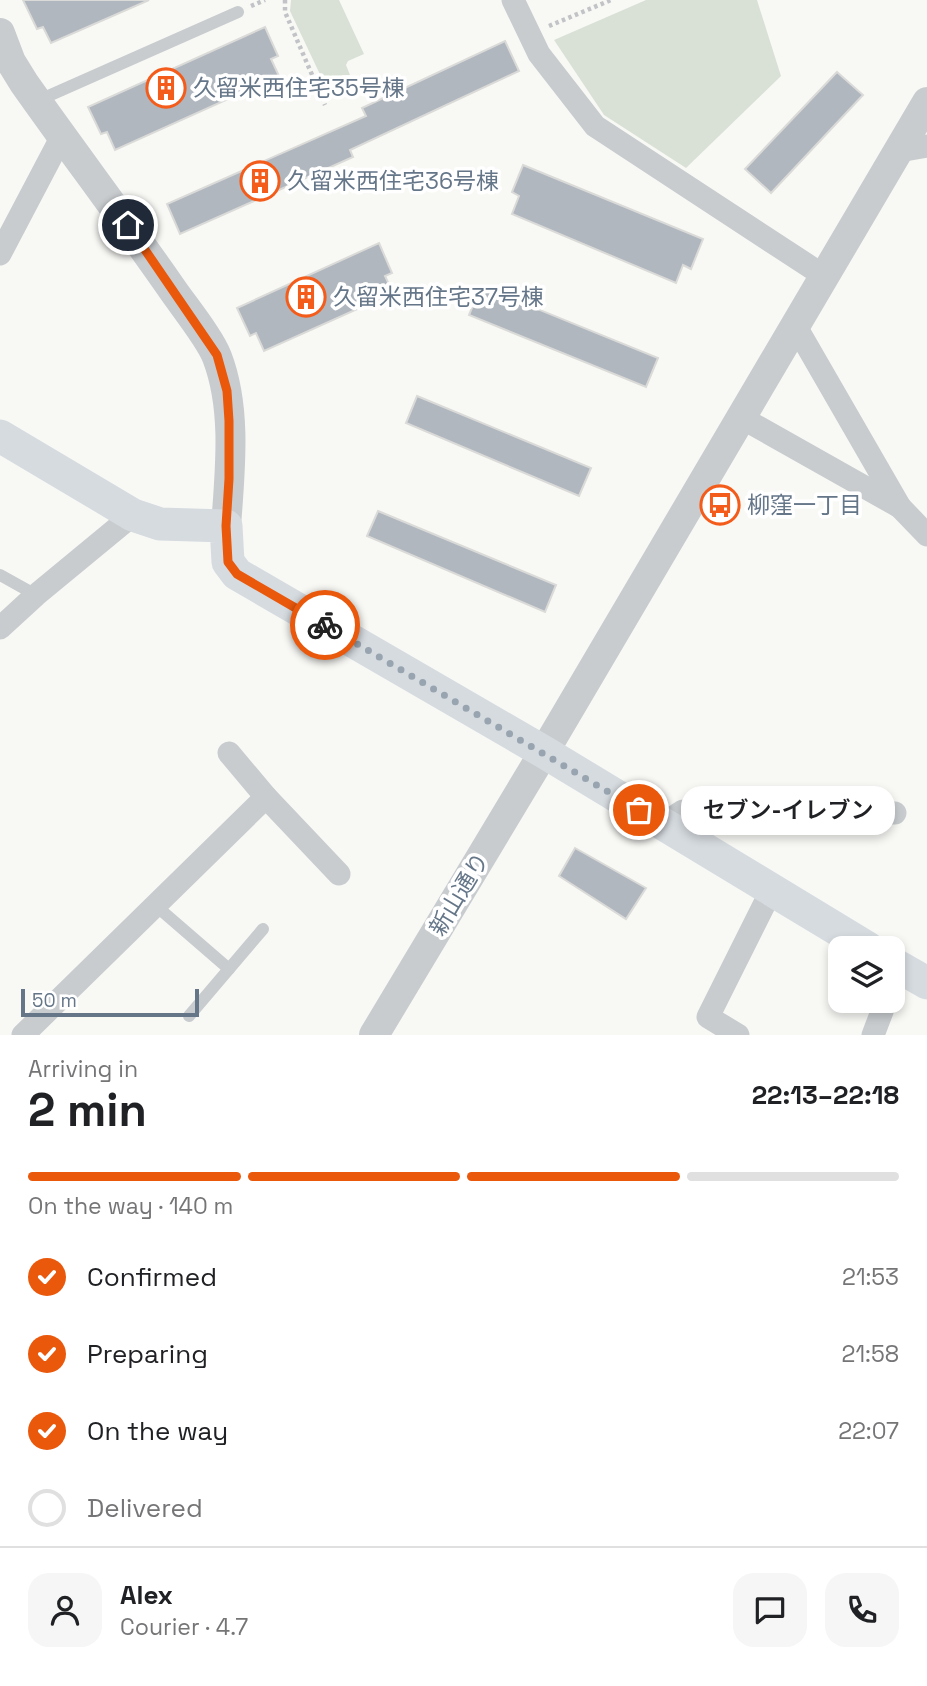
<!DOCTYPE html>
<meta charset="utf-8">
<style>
:root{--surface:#fff;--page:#f6f6f6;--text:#202124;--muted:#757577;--line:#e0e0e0;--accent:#ea580c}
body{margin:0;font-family:"Space Grotesk","Noto Sans JP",sans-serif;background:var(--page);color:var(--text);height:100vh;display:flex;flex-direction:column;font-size:26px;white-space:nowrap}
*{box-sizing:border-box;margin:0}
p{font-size:23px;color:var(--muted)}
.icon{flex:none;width:38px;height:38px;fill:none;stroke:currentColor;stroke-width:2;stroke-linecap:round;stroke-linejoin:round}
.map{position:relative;height:1035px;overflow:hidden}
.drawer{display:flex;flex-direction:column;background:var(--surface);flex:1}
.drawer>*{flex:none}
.tools{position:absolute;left:828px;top:936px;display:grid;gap:14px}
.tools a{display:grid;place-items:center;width:77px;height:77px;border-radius:14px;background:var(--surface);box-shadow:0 4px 10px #0003;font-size:35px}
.scale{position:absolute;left:21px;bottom:18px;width:178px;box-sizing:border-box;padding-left:7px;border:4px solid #657689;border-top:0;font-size:19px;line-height:24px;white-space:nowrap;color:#657689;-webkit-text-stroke:5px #fff;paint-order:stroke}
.pin{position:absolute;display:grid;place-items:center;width:60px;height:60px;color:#fff;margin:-30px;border:4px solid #fff;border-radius:50%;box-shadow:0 2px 7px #0007}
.courier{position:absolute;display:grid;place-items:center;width:70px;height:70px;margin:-35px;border:5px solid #ea580c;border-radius:50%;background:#fff;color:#222;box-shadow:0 2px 9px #0007}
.bubble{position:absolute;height:49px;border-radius:21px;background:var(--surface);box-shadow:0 4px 10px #0003;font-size:23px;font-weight:600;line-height:49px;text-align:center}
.headline em{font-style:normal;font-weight:600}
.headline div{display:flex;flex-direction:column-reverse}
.headline{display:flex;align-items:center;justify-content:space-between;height:119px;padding:0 28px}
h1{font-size:46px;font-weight:600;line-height:52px}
.bar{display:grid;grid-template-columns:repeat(4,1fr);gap:10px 7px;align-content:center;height:84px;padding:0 28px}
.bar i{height:9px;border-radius:5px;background:var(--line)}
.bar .on{background:var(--accent)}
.bar p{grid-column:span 4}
.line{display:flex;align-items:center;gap:18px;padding:0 28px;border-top:2px solid var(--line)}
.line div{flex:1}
.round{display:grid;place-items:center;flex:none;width:74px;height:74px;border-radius:21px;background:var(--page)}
ol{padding:0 28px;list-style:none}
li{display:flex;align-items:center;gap:21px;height:77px}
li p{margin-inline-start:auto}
li .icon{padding:7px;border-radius:50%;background:var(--accent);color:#fff;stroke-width:4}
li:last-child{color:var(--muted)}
li i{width:38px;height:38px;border:4px solid var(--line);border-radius:50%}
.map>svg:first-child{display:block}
</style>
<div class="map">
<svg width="927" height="1035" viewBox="0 0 927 1035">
<rect width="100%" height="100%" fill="#f8f9f5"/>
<!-- green -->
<g fill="#d9e1d6">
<path d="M291 0H339L364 54 348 61 346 65 350 75H343L325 85 290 11Z"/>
<path d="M646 0H757L781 76 686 168 604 115 554 40Z"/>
</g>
<!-- building -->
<g fill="#b0b7be" stroke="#dadad8" stroke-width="2">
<path d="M23 0H149L51 43 43 27 37 29Z"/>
<path d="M265 27 278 56 271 59 279 76 115 150 107 132 101 134 88 107Z"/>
<path d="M505 41 519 71 350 150 353 157 180 234 167 204 366 116 362 108Z"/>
<path d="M837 72 863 95 771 193 745 169Z"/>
<path d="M523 165 703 239 691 269 683 265 676 283 512 214 519 196 512 192Z"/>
<path d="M379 243 392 273 385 276 393 293 264 351 256 333 250 336 237 308Z"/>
<path d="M481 286 658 358 646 387 469 315Z"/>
<path d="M417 396 591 468 579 496 406 423Z"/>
<path d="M378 511 556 585 545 612 367 536Z"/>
<path d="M575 848 646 888 626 919 559 876Z"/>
</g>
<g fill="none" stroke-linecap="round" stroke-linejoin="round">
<!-- path -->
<g stroke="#c1c3c6" stroke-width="4.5" stroke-dasharray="3.5 3.5" stroke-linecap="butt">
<path d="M285 0V12L325 105"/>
<path d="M251 6 265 0"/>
<path d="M549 26 611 0"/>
</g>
<!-- service -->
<g stroke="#c8cccf" stroke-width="12">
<path d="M37 101 238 12"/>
<path d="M0 575 36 595"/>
<path d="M155 905 229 969"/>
<path d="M189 1016 263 929"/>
</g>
<!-- minor -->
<g stroke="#c8cccf" stroke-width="23">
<path d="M513 0 539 54 595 126 824 276"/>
<path d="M899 151 927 146"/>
<path d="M0 254 62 136"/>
<path d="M795 325 900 507"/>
<path d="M742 418 900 507 927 535"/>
<path d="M0 628 36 595 133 515"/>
<path d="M229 753 266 797 339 874"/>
<path d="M663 824 683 811 895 813"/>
<path d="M23 1035 266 797"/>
<path d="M738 1035 708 1017 771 891"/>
<path d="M873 1035 886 1001"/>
</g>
<!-- tertiary -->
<g stroke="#c8cccf" stroke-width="30">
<path d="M0 33 11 62 24 83C72 151 122 217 170 286 182 304 210 338 217 357 237 409 230 471 226 526"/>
<path d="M374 1035 544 752 927 102"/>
</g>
<!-- secondary -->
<g stroke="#d6dbe0" stroke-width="33">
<path d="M0 436 133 515 160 524 226 526 228 562 237 574 544 752 868 948"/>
<path d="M892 963 927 983"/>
</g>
</g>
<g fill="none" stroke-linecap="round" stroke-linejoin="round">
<!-- done -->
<path stroke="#98a4af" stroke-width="7" stroke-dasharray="0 12.6" d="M325 625 639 810"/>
<!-- route -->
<path stroke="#ea580c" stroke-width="9" d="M128 225 217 355 227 391 229 421V479L226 526 228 562 237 574 325 625"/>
</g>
<!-- icons -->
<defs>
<g id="building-ring" transform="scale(2.0125)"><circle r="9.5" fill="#fff" stroke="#f35c1b" stroke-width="1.5"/><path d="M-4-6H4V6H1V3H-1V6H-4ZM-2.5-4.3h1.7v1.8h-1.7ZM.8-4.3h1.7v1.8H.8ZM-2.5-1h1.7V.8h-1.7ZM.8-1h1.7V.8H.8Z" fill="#f35c1b"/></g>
<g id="bus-ring" transform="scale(2.0125)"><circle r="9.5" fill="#fff" stroke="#f35c1b" stroke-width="1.5"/><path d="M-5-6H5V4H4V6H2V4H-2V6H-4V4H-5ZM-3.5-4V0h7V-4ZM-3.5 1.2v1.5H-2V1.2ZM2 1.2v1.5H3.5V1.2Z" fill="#f35c1b"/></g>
</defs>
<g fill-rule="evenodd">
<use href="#building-ring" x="166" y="88"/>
<use href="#building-ring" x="260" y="181"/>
<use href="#building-ring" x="306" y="297"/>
<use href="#bus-ring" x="720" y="505"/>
</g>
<g text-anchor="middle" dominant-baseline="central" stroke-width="7" stroke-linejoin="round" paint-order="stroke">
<!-- poi labels -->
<g font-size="23" fill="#657689" stroke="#fff" text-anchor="start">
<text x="193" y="88">久留米西住宅35号棟</text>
<text x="287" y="181">久留米西住宅36号棟</text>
<text x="333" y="297">久留米西住宅37号棟</text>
<text x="747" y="505">柳窪一丁目</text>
</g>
<!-- street labels -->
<g font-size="23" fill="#657689" stroke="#fff">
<text transform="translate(459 894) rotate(-59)">新山通り</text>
</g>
</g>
</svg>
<div class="tools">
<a><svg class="icon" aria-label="layers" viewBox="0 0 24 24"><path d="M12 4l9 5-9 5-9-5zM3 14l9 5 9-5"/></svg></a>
</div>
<div class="scale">50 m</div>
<div class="pin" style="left:639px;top:810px;background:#ea580c"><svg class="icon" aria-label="bag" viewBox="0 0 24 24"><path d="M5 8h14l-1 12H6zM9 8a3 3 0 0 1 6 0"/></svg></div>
<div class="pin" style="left:128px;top:225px;background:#1f2937"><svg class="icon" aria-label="home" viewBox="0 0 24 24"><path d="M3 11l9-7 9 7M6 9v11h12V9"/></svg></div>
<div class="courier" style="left:325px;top:625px"><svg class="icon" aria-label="bike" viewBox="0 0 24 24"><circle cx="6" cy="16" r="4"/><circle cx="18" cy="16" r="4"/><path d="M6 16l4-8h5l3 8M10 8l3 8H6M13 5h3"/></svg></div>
<div class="bubble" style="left:681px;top:786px;width:214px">セブン-イレブン</div>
</div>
<section class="drawer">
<div class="headline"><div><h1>2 min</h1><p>Arriving in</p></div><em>22:13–22:18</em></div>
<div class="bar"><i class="on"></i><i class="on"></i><i class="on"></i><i></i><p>On the way · 140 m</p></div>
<ol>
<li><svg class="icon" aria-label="check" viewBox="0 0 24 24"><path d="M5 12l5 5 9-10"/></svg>Confirmed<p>21:53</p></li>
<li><svg class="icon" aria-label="check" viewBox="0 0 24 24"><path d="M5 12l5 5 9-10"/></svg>Preparing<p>21:58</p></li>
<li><svg class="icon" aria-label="check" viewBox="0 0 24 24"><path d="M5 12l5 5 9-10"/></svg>On the way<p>22:07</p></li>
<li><i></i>Delivered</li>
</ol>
<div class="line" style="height:126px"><a class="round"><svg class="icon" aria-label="person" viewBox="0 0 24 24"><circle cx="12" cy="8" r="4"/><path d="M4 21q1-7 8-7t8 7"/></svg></a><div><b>Alex</b><p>Courier · 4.7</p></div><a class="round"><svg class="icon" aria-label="chat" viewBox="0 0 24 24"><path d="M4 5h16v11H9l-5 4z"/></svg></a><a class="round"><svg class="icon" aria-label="phone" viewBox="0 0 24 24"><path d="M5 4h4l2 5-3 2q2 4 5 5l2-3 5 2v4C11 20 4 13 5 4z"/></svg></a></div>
</section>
